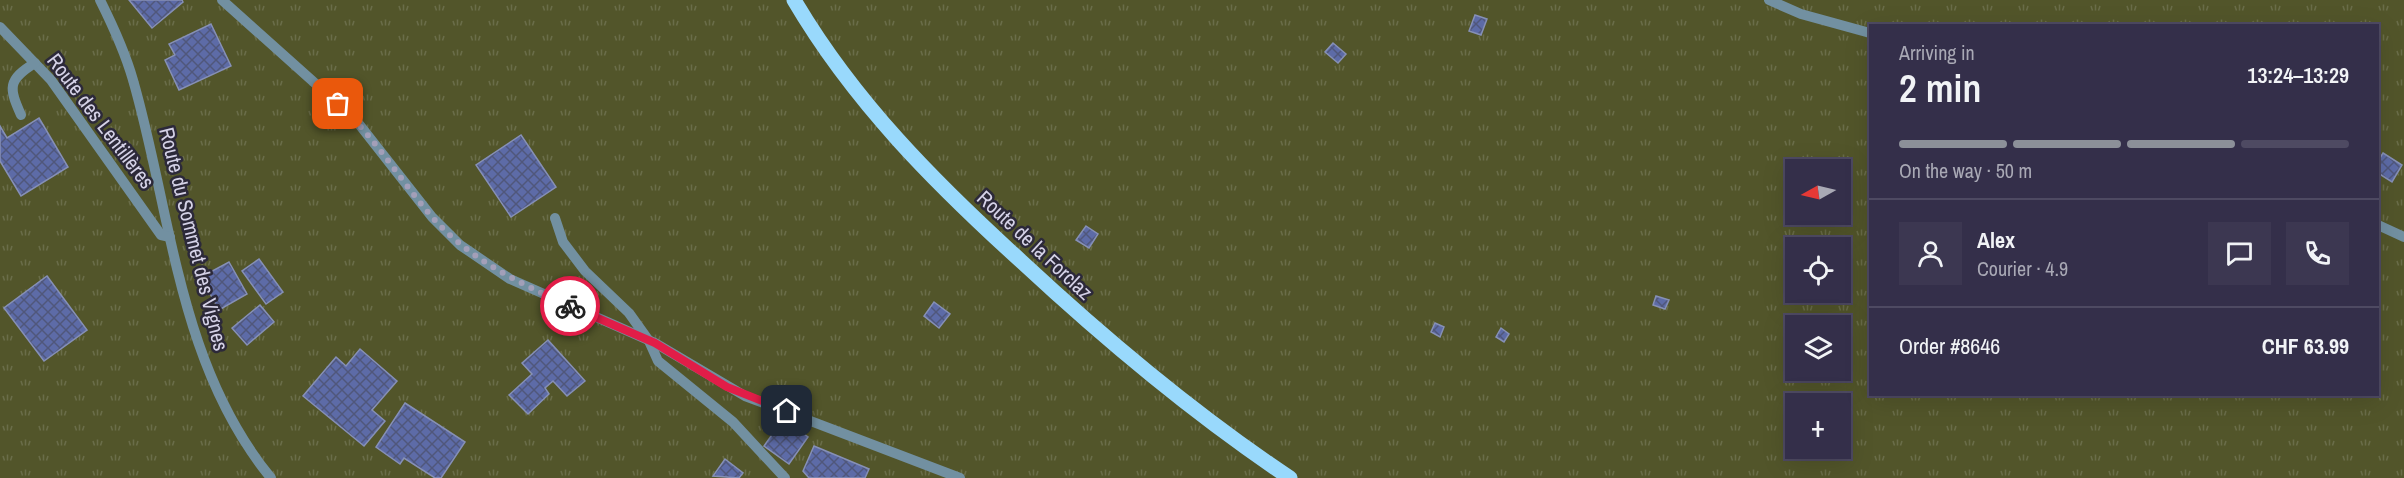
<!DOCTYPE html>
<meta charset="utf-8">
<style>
:root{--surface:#342f4a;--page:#3c3751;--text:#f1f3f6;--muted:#a9a9b5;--line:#4e4a62;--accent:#8c9099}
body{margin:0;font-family:"Archivo Narrow",sans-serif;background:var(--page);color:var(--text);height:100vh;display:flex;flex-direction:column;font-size:22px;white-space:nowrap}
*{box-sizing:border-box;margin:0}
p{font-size:20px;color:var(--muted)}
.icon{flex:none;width:33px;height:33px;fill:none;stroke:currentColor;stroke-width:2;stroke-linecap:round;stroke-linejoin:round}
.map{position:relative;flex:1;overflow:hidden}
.side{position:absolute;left:1869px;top:24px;width:510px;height:372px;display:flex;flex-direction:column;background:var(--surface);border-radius:0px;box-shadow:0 6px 24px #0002,0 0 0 2px var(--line)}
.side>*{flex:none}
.needle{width:39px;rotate:262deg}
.tools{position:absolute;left:1785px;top:159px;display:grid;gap:12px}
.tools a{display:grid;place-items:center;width:66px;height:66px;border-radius:0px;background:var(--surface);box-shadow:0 6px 24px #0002,0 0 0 2px var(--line);font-size:30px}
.pin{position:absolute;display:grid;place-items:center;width:51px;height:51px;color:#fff;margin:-26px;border-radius:12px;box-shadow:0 3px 9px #0006}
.courier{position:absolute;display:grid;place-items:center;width:60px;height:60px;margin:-30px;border:4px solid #e11d48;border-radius:50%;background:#fff;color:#222;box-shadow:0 2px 8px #0007}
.overview em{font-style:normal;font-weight:600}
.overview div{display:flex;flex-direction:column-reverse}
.overview{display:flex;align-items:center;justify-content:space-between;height:102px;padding:0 30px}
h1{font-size:39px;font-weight:600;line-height:45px}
.bar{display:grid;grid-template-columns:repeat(4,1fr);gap:9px 6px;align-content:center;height:72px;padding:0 30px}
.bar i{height:8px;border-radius:4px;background:var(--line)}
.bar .current{background:var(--accent)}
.bar p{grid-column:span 4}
.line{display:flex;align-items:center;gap:15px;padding:0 30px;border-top:2px solid var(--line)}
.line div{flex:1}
.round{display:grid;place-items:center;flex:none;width:63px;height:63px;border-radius:0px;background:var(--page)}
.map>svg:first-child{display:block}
</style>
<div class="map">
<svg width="2404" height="478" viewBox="0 0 2404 478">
<defs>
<pattern id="park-tufts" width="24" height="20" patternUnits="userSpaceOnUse" patternTransform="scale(1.5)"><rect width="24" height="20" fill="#52552a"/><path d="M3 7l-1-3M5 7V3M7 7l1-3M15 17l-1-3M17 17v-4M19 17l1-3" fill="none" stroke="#6a6d49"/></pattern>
<pattern id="building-cross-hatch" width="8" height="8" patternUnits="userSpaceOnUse" patternTransform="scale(1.5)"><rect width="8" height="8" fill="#5d6ba7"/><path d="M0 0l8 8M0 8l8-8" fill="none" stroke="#50577b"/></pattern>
</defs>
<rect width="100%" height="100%" fill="#463f62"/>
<!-- park -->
<path fill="url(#park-tufts)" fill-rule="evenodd" d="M0 0H2404V478H0ZM1870 26H2378V394H1870ZM1796 170H1840V214H1796ZM1796 248H1840V292H1796ZM1796 326H1840V370H1796ZM1796 404H1840V448H1796Z"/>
<!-- building -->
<g fill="url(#building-cross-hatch)" stroke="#8690b6" stroke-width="1.5">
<path d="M129 0H182L183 2 152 28Z"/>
<path d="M1475 15 1487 19 1481 35 1469 31Z"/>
<path d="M211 24 231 66 179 90 165 60 175 55 169 44Z"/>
<path d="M1333 43 1346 54 1338 63 1325 52Z"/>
<path d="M39 118 68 167 21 196 0 161V126L7 138Z"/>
<path d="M521 135 556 187 511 217 476 165Z"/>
<path d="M2383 153 2402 165 2392 182 2378 173V161Z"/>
<path d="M1086 226 1098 234 1089 248 1076 240Z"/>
<path d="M259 259 283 292 266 304 242 271Z"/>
<path d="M229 262 247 294 219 310 201 277Z"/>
<path d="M47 276 87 330 44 361 4 308Z"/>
<path d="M1656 296 1669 300 1665 309 1653 305Z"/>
<path d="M934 302 950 314 939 328 924 316Z"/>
<path d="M260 305 274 322 247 345 232 328Z"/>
<path d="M1435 323 1444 327 1440 337 1431 332Z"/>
<path d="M1501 328 1509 334 1504 342 1496 337Z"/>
<path d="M548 340 585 381 567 396 553 381 545 388 549 394 528 414 509 395 532 374 522 363Z"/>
<path d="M360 349 397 381 372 410 385 421 364 446 303 396 336 357 346 366Z"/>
<path d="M405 403 465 442 441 478H435L404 458 400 464 376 447Z"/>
<path d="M783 419 808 437 789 464 764 446Z"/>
<path d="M814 446 869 469 865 478H809L803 471Z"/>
<path d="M725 459 743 473 739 478 713 476Z"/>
</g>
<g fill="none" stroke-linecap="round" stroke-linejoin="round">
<!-- minor -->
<g stroke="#7290a1" stroke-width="10">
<path d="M100 0C113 26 125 52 133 80 172 215 178 365 271 478"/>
<path d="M222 0 355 119 432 217 460 245 510 279 655 343 745 396 960 478"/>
<path d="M1769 0 1801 14 1870 33"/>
<path d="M0 27 51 80 161 235 170 237"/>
<path d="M21 115C9 88 7 80 35 63"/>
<path d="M555 218 563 242 585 271 629 313 649 341 658 361 733 422 785 478"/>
<path d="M2378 225 2404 237"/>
</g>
<!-- major -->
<path stroke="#99d9fc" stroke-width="15" d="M794 0C854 102 935 183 1022 262 1107 341 1194 414 1290 478"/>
</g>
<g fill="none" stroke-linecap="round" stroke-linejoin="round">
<!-- done -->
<path stroke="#a39fb8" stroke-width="6" stroke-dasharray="0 10.8" d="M338 104C375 137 400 180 432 217 470 260 519 283 570 306"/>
<!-- route -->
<path stroke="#e11d48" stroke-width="8" d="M570 306 655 343 727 387 787 411"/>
</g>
<g text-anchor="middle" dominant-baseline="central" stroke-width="5" stroke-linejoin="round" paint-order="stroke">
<!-- street labels -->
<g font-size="21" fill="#d5d2e7" stroke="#2c2939">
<text transform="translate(101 121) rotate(53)">Route des Lentillères</text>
<text transform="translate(194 239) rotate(76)">Route du Sommet des Vignes</text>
<text transform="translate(1035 245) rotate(43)">Route de la Forclaz</text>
</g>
</g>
</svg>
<div class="tools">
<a><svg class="needle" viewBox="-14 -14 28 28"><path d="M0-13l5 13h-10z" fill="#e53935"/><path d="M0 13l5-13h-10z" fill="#a9a9b5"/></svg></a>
<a><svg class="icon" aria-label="locate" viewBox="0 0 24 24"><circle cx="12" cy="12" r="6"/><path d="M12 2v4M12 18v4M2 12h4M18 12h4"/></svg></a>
<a><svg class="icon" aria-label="layers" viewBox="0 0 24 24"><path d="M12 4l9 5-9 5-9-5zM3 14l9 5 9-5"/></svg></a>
<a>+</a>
</div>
<div class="pin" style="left:338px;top:104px;background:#ea580c"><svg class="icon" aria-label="bag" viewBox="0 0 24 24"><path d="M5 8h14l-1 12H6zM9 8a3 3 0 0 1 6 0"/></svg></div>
<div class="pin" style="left:787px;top:411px;background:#1f2937"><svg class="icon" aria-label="home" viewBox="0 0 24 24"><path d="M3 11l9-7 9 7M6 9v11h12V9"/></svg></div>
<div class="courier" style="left:570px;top:306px"><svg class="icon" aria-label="bike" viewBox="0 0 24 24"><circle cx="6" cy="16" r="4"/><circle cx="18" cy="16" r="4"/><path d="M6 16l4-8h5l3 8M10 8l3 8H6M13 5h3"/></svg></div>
<section class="side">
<div class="overview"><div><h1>2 min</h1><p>Arriving in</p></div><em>13:24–13:29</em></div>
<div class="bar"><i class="current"></i><i class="current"></i><i class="current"></i><i></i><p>On the way · 50 m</p></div>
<div class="line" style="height:108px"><a class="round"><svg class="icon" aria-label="person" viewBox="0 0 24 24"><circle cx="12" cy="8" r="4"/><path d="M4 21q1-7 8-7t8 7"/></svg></a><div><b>Alex</b><p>Courier · 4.9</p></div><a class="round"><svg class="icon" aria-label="chat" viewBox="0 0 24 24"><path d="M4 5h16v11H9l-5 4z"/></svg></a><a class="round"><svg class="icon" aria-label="phone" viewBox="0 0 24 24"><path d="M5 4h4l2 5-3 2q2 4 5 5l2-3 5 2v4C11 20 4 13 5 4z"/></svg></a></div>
<div class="line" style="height:78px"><div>Order #8646</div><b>CHF 63.99</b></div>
</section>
</div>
